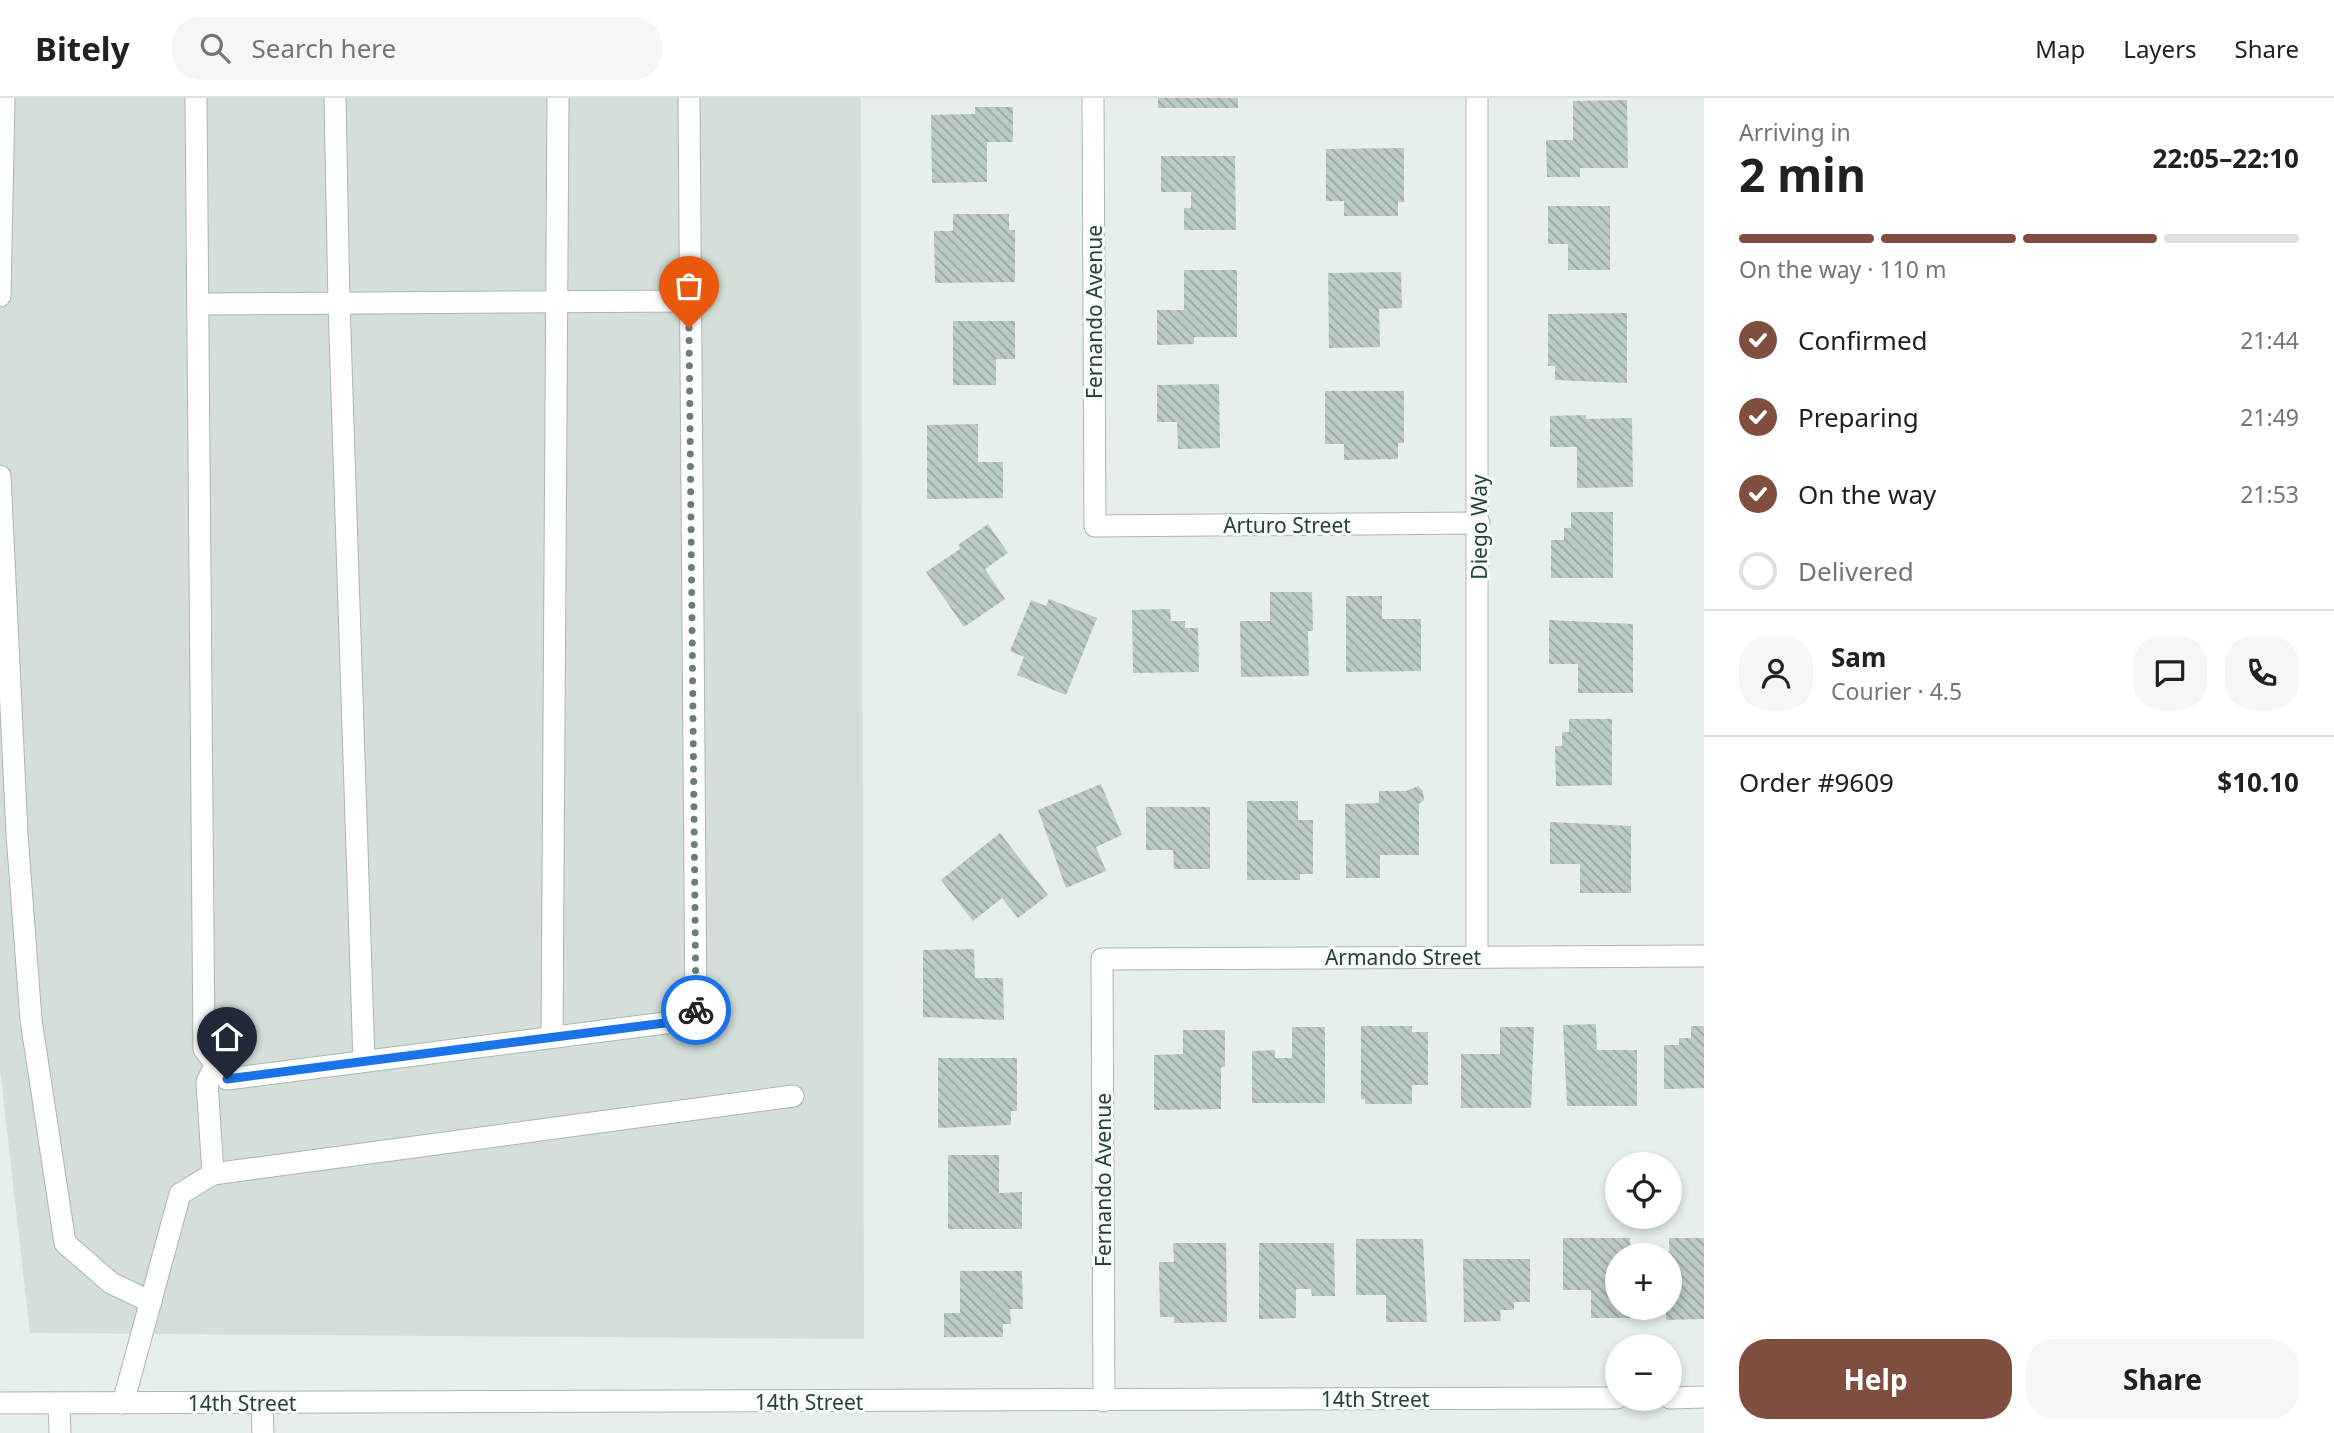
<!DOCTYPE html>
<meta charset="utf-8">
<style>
:root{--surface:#fff;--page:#f6f6f6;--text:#202124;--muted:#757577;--line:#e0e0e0;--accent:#7f4e3f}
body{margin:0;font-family:"Noto Sans",sans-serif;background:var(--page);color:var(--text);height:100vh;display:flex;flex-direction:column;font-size:26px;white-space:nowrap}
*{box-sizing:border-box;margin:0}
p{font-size:23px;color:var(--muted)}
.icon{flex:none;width:38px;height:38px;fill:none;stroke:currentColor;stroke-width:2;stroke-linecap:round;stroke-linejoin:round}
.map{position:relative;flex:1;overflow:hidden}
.drawer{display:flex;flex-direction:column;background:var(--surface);width:630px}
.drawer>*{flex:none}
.controls{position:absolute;left:1605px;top:1054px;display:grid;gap:14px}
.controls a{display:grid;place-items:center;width:77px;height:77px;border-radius:50%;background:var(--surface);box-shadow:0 4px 10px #0003;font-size:35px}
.pin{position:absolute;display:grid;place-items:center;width:60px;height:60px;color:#fff;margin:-72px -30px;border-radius:50% 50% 50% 0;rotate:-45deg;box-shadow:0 0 7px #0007}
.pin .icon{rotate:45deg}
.courier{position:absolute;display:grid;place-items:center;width:70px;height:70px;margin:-35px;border:5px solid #1a73e8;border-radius:50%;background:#fff;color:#222;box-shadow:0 2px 9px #0007}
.summary em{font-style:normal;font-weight:700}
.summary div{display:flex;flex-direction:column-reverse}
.summary{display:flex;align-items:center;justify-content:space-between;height:119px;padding:0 35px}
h1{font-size:46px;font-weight:700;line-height:52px}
.bar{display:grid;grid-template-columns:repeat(4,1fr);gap:10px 7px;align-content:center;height:84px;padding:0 35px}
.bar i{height:9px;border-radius:5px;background:var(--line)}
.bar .selected{background:var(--accent)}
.bar p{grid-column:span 4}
.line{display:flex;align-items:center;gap:18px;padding:0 35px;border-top:2px solid var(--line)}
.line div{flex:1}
.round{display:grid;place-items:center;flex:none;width:74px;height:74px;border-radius:28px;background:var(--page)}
ol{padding:0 35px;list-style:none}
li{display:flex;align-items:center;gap:21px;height:77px}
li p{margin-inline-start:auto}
li .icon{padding:7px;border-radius:50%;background:var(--accent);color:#fff;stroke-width:4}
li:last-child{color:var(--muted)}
li i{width:38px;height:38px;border:4px solid var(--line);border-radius:50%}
.primary-button{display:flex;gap:14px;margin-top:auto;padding:14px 35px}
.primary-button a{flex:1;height:80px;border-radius:28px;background:var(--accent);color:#fff;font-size:28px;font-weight:700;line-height:80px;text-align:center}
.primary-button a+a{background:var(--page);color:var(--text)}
header{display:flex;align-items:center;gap:42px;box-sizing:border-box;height:98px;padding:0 35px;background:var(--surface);border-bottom:2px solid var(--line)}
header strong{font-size:33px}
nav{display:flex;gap:38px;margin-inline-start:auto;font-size:24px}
.search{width:490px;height:63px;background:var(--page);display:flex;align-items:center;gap:18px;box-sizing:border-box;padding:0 24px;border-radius:28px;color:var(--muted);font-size:26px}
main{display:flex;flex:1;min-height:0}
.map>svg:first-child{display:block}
</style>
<header>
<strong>Bitely</strong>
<div class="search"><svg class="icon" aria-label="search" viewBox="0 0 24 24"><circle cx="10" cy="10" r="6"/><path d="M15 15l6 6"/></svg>Search here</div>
<nav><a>Map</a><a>Layers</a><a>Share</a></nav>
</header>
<main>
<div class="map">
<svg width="1704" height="1335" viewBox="0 0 1704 1335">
<defs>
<pattern id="building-back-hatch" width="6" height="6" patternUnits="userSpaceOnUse" patternTransform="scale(1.75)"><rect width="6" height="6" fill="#bbcac4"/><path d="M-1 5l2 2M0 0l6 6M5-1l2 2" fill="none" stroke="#98a6a0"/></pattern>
</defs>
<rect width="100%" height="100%" fill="#e6efeb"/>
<!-- built -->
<path fill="#d4dfda" d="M0 0H861L864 1241 30 1235 0 971Z"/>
<!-- building -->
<g fill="url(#building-back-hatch)">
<rect x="1158" y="0" width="80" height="10"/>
<path d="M1627 2 1628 70H1580V79H1547L1546 42H1573V3Z"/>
<path d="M975 9H1013V44H987V84L932 85 931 17 975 16Z"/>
<path d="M1404 50V104H1398V118H1344V103H1326V51Z"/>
<path d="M1161 58H1235L1236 132H1184V110H1191V94H1161Z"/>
<path d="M1548 108H1610V172H1568V146H1548Z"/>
<path d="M953 116H1009V132H1015V184L935 185 934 133H953Z"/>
<path d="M1184 172H1237V239H1194V246L1157 247V212H1184Z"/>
<path d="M1401 174 1402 210 1379 211 1380 249 1329 250 1328 175Z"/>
<path d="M1627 215V285L1555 282V268H1548V216Z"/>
<path d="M953 223H1015V261H996V287H953Z"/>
<path d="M1219 286 1220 350 1178 351 1177 324H1157V287Z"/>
<path d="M1325 293H1404V345H1398V361L1344 362V346H1325Z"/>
<path d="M1586 317V321L1632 320 1633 389 1577 390V349H1550V318Z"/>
<path d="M978 326V364H1003V400L927 401V327Z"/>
<path d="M1571 414H1613V480H1551V442H1564V430H1571Z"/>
<path d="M988 426 1008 455 985 471 1005 501 964 529 926 474 960 451 958 447Z"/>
<path d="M1270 494H1312L1313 533H1308L1309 578 1241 579 1240 523H1270Z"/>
<path d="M1346 498H1382V521H1421V573L1346 574Z"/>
<path d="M1049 501 1097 520 1066 597 1017 577 1024 559 1010 553 1031 502 1046 508Z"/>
<path d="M1170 511 1171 523H1185V530H1198L1199 574 1133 575 1132 512Z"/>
<path d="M1549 522 1633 526V595H1578V566H1549Z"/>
<path d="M1569 621H1612V687L1556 688 1555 648H1562V634H1569Z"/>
<path d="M1101 686 1122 737 1096 749 1106 773 1066 790 1038 712Z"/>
<path d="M1418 688 1423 693 1424 702 1419 706V757H1380V780H1346L1345 706 1379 705V693H1406Z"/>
<path d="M1247 703H1298V722H1313V776H1300V782H1247Z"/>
<path d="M1146 709H1210V771H1174L1173 752H1146Z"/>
<path d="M1550 724 1631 728V795H1580V766H1550Z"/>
<path d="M1000 735 1048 797 1018 820 1002 800 973 823 941 782Z"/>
<path d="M974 851 975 880H1003L1004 922 923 919V852Z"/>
<path d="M1596 926 1597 952H1637V1008H1567L1563 927Z"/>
<path d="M1361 928H1412V934H1428V987H1412V1006H1365V1001H1361Z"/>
<path d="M1691 928H1704V990L1664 991V947H1679V940H1691Z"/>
<path d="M1292 929H1325V1005H1252V953L1275 952V960H1292Z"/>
<path d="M1500 929H1534L1531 1010H1461V956H1500Z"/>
<path d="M1183 932H1225V969H1221V1011L1154 1012V957L1183 956Z"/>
<path d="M938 960H1017V1013H1011V1027L938 1030Z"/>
<path d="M948 1057H999V1095L1022 1094V1131H948Z"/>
<path d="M1563 1140H1630V1157H1617V1209H1634V1220H1591V1192H1563Z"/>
<path d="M1669 1140H1704V1221L1666 1222V1209H1670Z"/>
<path d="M1356 1141H1423L1427 1224H1386V1197H1356Z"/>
<path d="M1173 1145H1226L1227 1224 1174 1225V1219H1160L1159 1164H1174Z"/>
<path d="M1259 1145H1334L1335 1198H1312L1311 1191H1296V1220L1259 1221Z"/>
<path d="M1463 1161H1530V1204H1514V1212H1500L1501 1223 1464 1224Z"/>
<path d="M960 1173H1022L1023 1211H1010L1011 1226H1003V1239H944V1215H960Z"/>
</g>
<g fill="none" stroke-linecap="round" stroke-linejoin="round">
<!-- minor casing -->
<g stroke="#a8b8b2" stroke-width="23">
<g id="minor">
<path d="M196 0 204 951 227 981 696 921 689 0"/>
<path d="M335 0 339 205 364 963"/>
<path d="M1093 0 1095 428 1479 425"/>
<path d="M0 198 4 0"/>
<path d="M198 206 689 203"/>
<path d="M0 378 17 736 31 922 65 1145 111 1185 151 1204"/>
<path d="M1477 859V0"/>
<path d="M552 939 558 0"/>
<path d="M213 1076 207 984 216 966"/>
<path d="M1670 1300 1704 1299"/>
<path d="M1104 1303 1102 861 1704 858"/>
<path d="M0 1305 1617 1300"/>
<path d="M59 1305 60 1335"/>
<path d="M123 1305 180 1096 213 1076 793 998"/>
<path d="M262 1305 263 1335"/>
</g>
</g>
<!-- minor -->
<use href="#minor" stroke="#fff" stroke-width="21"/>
</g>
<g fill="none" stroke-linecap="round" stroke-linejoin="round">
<!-- done -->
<path stroke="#687f78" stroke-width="7" stroke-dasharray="0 12.6" d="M689 230 696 912"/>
<!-- route -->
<path stroke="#1a73e8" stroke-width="9" d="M227 981 696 921V912"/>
</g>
<g text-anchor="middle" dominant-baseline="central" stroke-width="6" stroke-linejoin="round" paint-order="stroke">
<!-- street labels -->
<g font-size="21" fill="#24423a" stroke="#f7fbf9">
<text transform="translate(1094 214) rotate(-90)">Fernando Avenue</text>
<text x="1287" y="427">Arturo Street</text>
<text transform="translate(1479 429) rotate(-90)">Diego Way</text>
<text x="1403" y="859">Armando Street</text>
<text transform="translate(1103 1082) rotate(-90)">Fernando Avenue</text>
<text x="1375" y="1301">14th Street</text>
<text x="809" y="1304">14th Street</text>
<text x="242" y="1305">14th Street</text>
</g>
</g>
</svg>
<div class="controls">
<a><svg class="icon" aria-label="locate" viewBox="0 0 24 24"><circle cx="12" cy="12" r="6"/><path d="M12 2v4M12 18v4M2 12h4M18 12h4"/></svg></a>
<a>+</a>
<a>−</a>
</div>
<div class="pin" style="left:689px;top:230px;background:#ea580c"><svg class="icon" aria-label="bag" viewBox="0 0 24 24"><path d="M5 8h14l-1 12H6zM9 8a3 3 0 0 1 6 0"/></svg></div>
<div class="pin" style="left:227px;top:981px;background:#1f2937"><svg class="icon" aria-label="home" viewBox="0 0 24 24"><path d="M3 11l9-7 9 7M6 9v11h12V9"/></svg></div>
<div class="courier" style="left:696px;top:912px"><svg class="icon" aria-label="bike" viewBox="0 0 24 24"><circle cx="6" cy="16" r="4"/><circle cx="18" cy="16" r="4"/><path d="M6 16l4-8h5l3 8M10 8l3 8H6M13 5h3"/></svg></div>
</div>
<section class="drawer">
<div class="summary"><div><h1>2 min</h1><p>Arriving in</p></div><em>22:05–22:10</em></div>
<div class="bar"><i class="selected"></i><i class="selected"></i><i class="selected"></i><i></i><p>On the way · 110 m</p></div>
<ol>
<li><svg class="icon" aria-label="check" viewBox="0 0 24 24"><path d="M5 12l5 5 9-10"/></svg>Confirmed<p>21:44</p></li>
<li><svg class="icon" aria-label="check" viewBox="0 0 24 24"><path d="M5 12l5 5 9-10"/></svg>Preparing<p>21:49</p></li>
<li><svg class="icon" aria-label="check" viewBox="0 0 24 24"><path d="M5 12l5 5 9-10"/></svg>On the way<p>21:53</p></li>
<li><i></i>Delivered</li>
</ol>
<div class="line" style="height:126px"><a class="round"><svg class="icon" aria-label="person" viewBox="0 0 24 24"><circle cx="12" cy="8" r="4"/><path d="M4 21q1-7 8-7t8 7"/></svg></a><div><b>Sam</b><p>Courier · 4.5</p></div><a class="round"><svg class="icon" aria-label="chat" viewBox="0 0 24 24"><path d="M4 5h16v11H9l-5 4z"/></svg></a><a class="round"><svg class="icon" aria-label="phone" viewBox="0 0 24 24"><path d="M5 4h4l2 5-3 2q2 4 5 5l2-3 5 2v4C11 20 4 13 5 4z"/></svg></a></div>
<div class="line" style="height:91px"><div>Order #9609</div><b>$10.10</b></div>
<div class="primary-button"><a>Help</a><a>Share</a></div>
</section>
</main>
